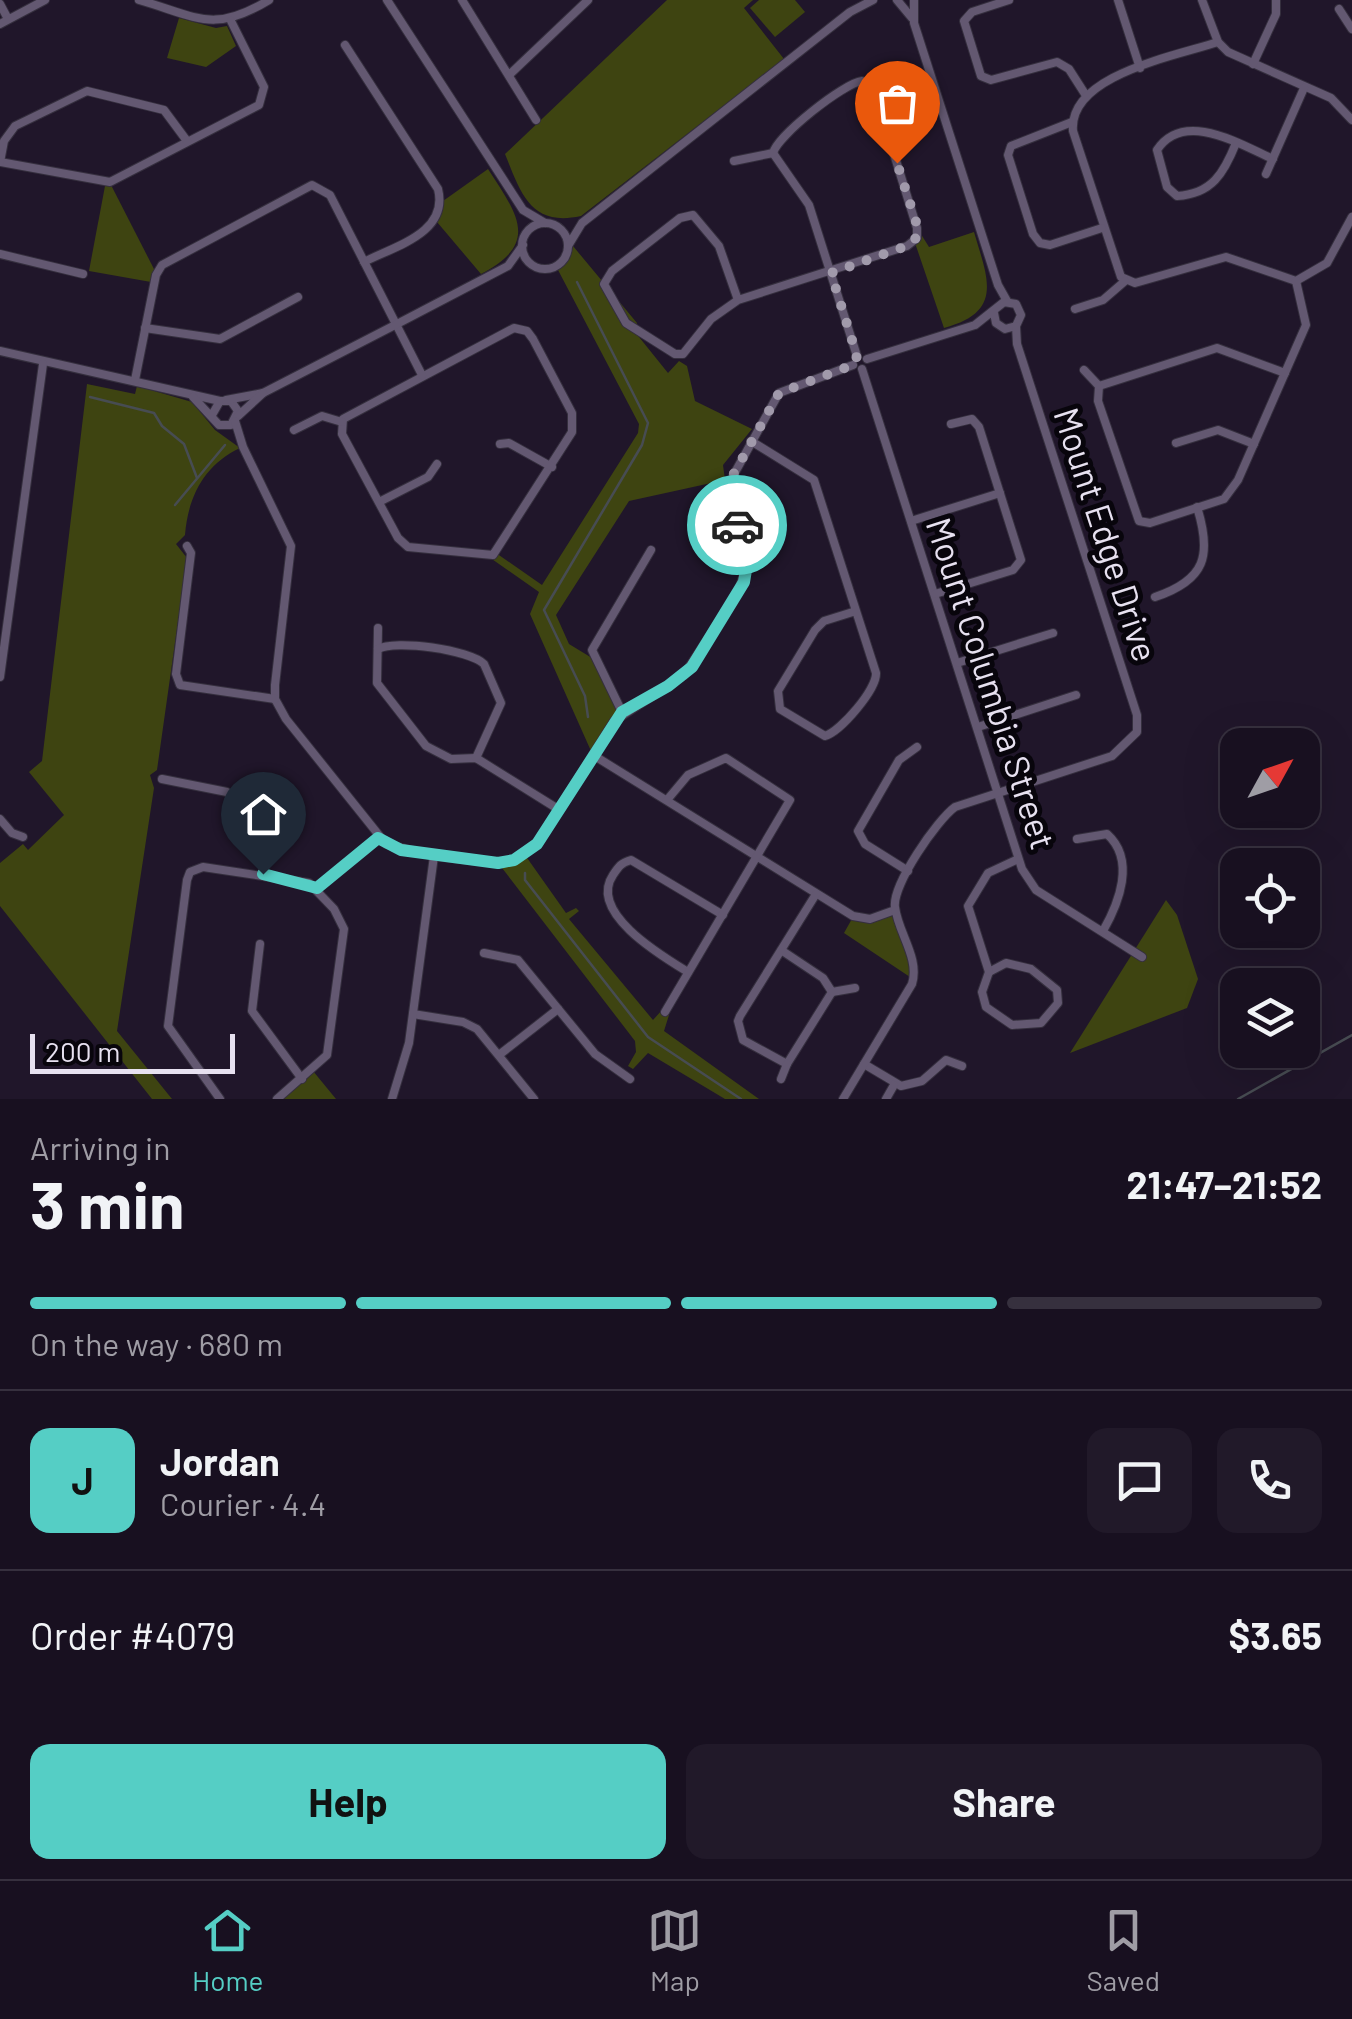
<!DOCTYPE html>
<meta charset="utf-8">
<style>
:root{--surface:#181020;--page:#211929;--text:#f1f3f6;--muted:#9f9da5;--line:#36303e;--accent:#55cec5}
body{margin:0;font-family:Barlow,sans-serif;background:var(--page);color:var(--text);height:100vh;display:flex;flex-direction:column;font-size:38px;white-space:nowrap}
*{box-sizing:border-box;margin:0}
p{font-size:32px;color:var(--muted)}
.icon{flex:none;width:55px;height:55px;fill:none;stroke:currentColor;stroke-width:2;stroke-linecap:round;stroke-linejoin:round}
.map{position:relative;height:1099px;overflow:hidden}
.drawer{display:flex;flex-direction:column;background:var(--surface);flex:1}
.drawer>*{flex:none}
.needle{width:65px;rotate:50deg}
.fabs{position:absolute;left:1220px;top:728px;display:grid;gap:20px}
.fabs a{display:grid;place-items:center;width:100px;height:100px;border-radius:20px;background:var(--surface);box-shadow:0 10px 40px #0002,0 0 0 2px var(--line);font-size:50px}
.scale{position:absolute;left:30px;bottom:25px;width:205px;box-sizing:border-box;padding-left:10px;border:5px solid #e7e1f0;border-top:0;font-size:28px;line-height:35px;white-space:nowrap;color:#e7e1f0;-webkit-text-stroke:8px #08050c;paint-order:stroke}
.pin{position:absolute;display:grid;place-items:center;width:85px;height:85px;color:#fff;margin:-102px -42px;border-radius:50% 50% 50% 0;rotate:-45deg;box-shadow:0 0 10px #0007}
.pin .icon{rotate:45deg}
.courier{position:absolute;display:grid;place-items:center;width:100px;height:100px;margin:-50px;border:8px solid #55cec5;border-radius:50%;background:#fff;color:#222;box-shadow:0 2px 12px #0007}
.headline em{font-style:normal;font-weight:700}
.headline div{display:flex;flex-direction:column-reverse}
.headline{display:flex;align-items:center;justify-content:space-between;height:170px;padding:0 30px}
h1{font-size:65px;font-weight:700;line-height:75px}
.bar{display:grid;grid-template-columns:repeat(4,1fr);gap:15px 10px;align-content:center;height:120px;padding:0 30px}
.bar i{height:12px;border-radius:8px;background:var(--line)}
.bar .on{background:var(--accent)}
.bar p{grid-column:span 4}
.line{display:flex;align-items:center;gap:25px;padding:0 30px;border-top:2px solid var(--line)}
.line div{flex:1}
.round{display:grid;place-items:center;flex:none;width:105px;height:105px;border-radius:20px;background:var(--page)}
.cta{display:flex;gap:20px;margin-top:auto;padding:20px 30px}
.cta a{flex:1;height:115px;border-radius:20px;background:var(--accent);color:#111;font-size:40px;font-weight:700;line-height:115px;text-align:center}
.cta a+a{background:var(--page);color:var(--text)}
.tab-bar{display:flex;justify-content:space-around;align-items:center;height:140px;border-top:2px solid var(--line);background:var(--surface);font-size:28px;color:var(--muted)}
.tab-bar a{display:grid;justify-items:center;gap:5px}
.tab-bar .on{color:var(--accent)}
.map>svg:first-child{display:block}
</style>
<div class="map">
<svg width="1352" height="1099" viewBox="0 0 1352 1099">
<rect width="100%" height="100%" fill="#20162a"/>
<!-- green -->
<g fill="#3e4411">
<path d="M667 0H753L744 8 784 59 581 216C531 227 521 194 505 154Z"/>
<path d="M759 0H795L805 12 775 37 750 8Z"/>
<path d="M179 18 216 28 227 26 236 46 206 67 167 58Z"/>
<path d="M488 169C517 214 541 243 481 274L437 222 443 201Z"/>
<path d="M111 185 155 271 151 282 89 271 105 186Z"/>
<path d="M919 231 929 247 974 232C987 277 1005 312 944 328L914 240Z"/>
<path d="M573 246 637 323 635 332 668 373 679 361 687 366 695 401 752 429 723 465 725 480 629 501 556 615 569 644 592 658 619 709 591 751 530 614 539 592 489 557 496 553 542 585 638 433 639 424 558 270Z"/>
<path d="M87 384 135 394 137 386 192 402 215 430 240 448C204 465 188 497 185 535L176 544 187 558 157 770 150 775 154 788 117 1031 172 1099H152L0 906V863L23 844 28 850 64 815 29 772 42 761Z"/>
<path d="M525 855 566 913 576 908 579 911 569 919 653 1020 662 1010 669 1015 664 1031 759 1099H725L648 1053 633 1069 628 1066 636 1052 635 1041 499 864Z"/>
<path d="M1166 900 1177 915 1198 979 1187 1008 1070 1053Z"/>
<path d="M893 911 915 974 913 979 844 933 853 917Z"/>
<path d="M313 1071 336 1099H278Z"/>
</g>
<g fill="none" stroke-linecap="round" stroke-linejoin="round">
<!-- stream -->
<g stroke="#474c52" stroke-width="2.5">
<path d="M577 282 648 423 642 445 544 610 585 696 588 717"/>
<path d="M90 397 154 413 162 426 184 444 197 478"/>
<path d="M175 505 225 445"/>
<path d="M525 873V880L648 1037 741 1099"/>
<path d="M1238 1099 1352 1035"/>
</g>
<!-- minor casing -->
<g stroke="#352f3e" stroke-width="10">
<g id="minor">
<path d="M139 0C198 17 213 34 269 0"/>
<path d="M387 0 523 210 545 223"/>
<path d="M462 0 536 120"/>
<path d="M897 0 912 18"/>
<path d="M914 0V23L998 285 1007 301"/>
<path d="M1009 0 972 12 964 21 981 76 991 80 1057 62 1069 69 1085 94"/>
<path d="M1118 0 1140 68"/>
<path d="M1202 0 1218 42 1228 52 1331 98 1352 120"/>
<path d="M0 4 8 19"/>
<path d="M1339 9 1352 29"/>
<path d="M0 24 45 0"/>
<path d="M1218 42C1176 56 1068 75 1073 131L1121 277 1135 283 1226 257 1296 281 1327 263 1352 217"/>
<path d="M345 45 438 189C449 233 395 246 364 262"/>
<path d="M1253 64 1276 14V0"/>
<path d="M509 75 588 0"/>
<path d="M1072 122 1011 146 1008 155 1033 234 1040 243 1050 245 1102 228"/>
<path d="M1236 143C1224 173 1212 194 1177 196L1167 187 1157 150C1184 109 1241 145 1273 159"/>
<path d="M773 153 809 205 857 356"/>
<path d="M734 161 773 153C778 135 844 83 862 81L875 93 917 228V238L907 246 738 300 711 319 683 354H675L626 323 604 284 612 271 680 218 693 215 719 246 738 300"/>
<path d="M0 162 110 182 259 105 264 87 231 21"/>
<path d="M0 162 4 141 15 126 87 91 164 110 187 141"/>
<path d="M1266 174 1304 88"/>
<circle cx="545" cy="246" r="23"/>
<path d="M568 246 582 223 850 12 873 0"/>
<path d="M0 254 83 274"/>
<path d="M1075 309 1103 300 1125 281"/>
<path d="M145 328 220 339 298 297"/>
<path d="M514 328 527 331 533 339 572 413V432L493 555 408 547 398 538 342 434 343 419Z"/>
<path d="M0 351 220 401"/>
<path d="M867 359 975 325 1004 302 1016 304 1021 315 1016 326 1005 329 996 323 994 313"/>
<path d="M862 369 1022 869 1036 890 1142 957"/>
<path d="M1084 370 1099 386 1098 401 1139 521 1150 523 1224 499 1238 480 1306 325 1296 281"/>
<path d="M135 380 156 275 162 265 312 185 330 195 422 375"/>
<path d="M1099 386 1217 348 1285 373"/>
<path d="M193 397 219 425H231L238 411 231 401H220L212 415"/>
<path d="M226 400 263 393 397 324 508 266 523 245"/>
<path d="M238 416 263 393"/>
<path d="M235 421 243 447 291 546 275 685V699L286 719 386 844 434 856 498 863 514 860 540 840 614 721 684 675 738 593 747 564 728 485 779 393 853 365"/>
<path d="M294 430 322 416 342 422"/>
<path d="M751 441 814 480 876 673C877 689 841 731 825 736L780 709 778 691 815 630 824 621 856 611"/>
<path d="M1176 443 1218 430 1254 444"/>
<path d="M500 444 509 443 552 467"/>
<path d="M379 502 428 477 437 464"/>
<path d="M911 521 1000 493"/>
<path d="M187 546 191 553 176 674 180 685 275 699"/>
<path d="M935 594 1013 570 1021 560 979 427 972 419 951 424"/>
<path d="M1155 597C1206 580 1212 555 1197 507"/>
<path d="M378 628 377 683 426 746 451 759 476 758 558 809"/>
<path d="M378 649C395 639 470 650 484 664L501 703 476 758"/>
<path d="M957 663 1053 633"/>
<path d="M0 677 43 364"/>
<path d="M622 712 592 650 651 550"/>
<path d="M978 727 1076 695"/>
<path d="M593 755 853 916 870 919 895 910"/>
<path d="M162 779 227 792 264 839 263 874"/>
<path d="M0 819 12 833 23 837"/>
<path d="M1077 839 1107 834C1136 860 1119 903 1103 931"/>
<path d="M908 871 865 844 858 831 899 760 917 747"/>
<path d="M317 888 378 838"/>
<path d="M260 944 252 1011 302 1079"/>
<path d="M781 950 823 978 832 992 787 1064 743 1040 738 1021 740 1016 816 894"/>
<path d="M484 953 518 960 595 1054 630 1079"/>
<path d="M1006 963 1031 969 1057 990 1058 1003 1041 1023 1012 1025 986 1007 982 992 989 972Z"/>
<path d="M688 972C660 955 588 912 613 875 619 866 621 863 631 860L723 915"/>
<path d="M989 972 968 906 988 873 1018 859"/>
<path d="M832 992 855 988"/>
<path d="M665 1012 790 800 726 758 688 775 667 800"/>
<path d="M413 1014 463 1022 477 1029 534 1099"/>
<path d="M499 1055 558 1009"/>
<path d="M864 1064 901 1086 922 1081 946 1060 962 1066"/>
<path d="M781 1079 787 1064"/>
<path d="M220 1099 168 1026 187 880 190 872 203 867 309 883 334 909 344 929 327 1055 277 1099"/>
<path d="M392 1099 409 1043 434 856"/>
<path d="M843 1099 912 984C920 958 898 933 895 907 892 885 937 820 955 807L1112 756 1137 732V715L1017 344 1016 326"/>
<path d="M886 1099 894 1085"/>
</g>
</g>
<!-- minor -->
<use href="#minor" stroke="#635871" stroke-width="8"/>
</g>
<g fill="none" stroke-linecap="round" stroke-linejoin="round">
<!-- done -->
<path stroke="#a19aab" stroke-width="10" stroke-dasharray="0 18" d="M737 525 728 484 779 393 853 365 857 356 831 273 907 246 916 238 918 228 897 163"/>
<!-- route -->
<path stroke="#55cec5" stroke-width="12" d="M263 874 317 888 378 838 401 850 498 863 514 860 537 844 622 712 668 686 692 667 744 582 747 564 737 525"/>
</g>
<g text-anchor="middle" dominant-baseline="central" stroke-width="10" stroke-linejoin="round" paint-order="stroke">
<!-- street labels -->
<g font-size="35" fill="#e7e1f0" stroke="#08050c">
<text transform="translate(1107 534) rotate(72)">Mount Edge Drive</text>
<text transform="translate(992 683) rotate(72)">Mount Columbia Street</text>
</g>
</g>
</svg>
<div class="fabs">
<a><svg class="needle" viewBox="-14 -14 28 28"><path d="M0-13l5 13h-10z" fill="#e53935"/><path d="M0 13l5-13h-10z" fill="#9f9da5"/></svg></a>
<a><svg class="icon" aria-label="locate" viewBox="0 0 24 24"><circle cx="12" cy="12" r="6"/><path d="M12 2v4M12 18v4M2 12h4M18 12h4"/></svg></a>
<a><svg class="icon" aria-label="layers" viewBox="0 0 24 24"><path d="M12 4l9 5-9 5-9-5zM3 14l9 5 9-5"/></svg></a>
</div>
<div class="scale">200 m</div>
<div class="pin" style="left:897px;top:163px;background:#ea580c"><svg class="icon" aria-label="bag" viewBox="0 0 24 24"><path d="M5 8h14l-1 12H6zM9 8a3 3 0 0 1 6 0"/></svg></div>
<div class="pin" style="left:263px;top:874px;background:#1f2937"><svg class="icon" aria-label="home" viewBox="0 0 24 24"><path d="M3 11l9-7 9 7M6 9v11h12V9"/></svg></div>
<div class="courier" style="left:737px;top:525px"><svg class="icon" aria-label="car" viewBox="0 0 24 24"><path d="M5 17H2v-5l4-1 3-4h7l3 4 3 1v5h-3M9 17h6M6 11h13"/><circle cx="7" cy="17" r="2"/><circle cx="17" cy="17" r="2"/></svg></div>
</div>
<section class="drawer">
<div class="headline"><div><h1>3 min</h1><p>Arriving in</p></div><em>21:47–21:52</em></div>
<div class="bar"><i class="on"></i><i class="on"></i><i class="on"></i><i></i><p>On the way · 680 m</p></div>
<div class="line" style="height:180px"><b class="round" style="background:var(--accent);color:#111">J</b><div><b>Jordan</b><p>Courier · 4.4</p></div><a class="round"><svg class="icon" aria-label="chat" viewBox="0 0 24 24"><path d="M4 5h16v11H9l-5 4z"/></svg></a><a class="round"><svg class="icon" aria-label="phone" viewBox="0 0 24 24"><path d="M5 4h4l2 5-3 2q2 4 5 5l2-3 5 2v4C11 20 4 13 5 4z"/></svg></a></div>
<div class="line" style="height:130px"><div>Order #4079</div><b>$3.65</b></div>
<div class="cta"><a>Help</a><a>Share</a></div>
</section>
<nav class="tab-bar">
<a class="on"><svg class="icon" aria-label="home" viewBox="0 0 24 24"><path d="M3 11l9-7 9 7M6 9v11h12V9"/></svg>Home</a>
<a><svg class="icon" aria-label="map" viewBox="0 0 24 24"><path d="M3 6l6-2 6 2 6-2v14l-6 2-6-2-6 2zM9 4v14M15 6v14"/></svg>Map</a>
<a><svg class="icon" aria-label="saved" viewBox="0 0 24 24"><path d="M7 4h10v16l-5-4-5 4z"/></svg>Saved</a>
</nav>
